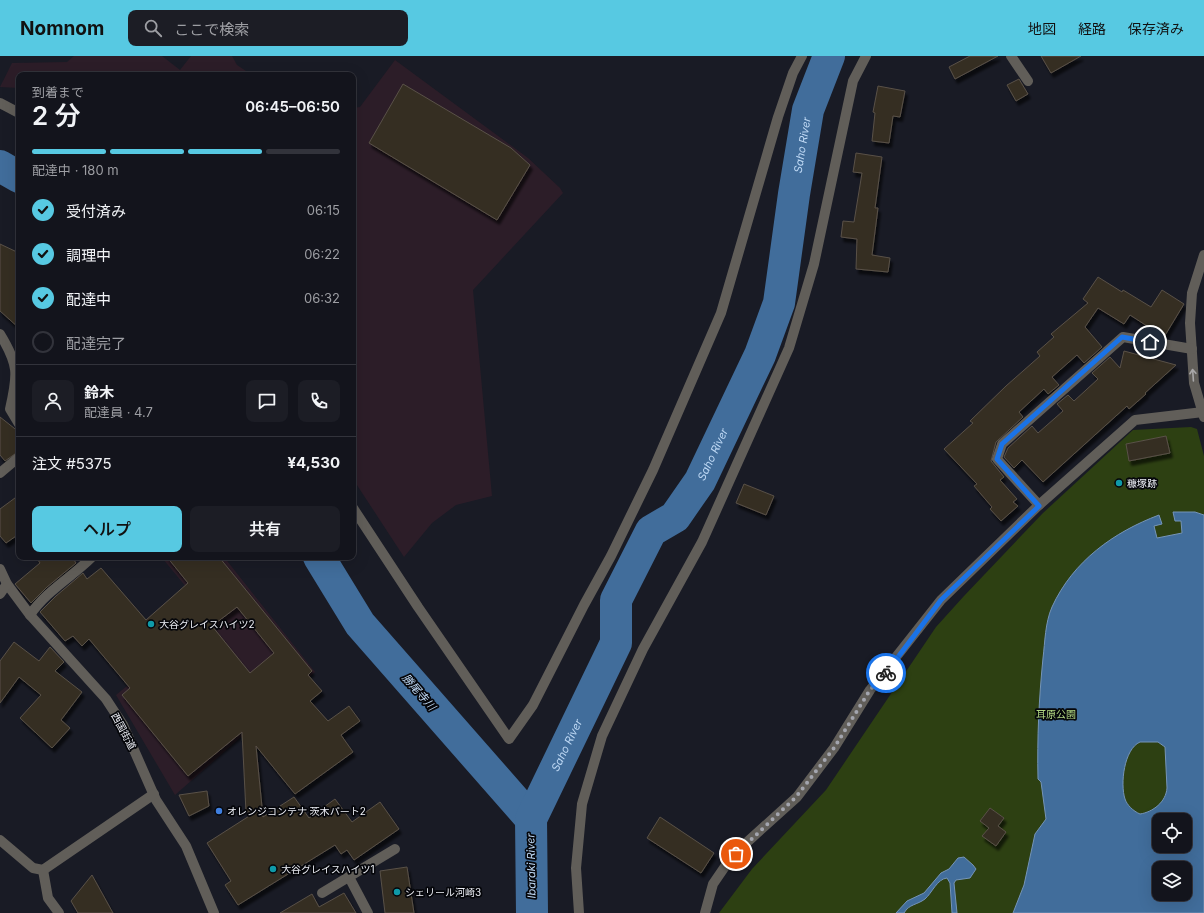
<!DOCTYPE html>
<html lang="ja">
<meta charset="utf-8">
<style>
:root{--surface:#13141c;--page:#1c1d25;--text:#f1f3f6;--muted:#9d9ea3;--line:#32333b;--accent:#57c9e2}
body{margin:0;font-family:Inter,"Noto Sans JP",sans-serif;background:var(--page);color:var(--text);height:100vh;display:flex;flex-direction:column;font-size:15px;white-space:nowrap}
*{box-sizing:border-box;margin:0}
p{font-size:13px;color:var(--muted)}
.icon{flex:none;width:22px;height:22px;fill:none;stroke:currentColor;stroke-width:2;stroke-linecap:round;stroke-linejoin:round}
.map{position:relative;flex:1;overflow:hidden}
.panel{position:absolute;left:16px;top:16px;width:340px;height:488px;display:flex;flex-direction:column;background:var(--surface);border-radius:8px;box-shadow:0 4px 16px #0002,0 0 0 1px var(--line)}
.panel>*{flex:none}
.buttons{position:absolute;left:1152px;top:757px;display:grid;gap:8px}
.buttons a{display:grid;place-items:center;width:40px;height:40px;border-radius:8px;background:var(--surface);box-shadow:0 4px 16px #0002,0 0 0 1px var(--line);font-size:20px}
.pin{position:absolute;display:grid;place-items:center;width:34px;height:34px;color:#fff;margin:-17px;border:2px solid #fff;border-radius:50%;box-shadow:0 1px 4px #0007}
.courier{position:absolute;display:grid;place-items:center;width:40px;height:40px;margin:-20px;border:3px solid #1a73e8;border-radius:50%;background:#fff;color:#222;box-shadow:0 1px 5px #0007}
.headline em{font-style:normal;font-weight:600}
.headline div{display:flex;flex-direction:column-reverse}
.headline{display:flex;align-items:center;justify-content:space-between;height:68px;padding:0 16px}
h1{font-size:26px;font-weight:600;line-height:30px}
.bar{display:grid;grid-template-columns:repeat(4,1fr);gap:6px 4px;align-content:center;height:48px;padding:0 16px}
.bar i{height:5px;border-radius:3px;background:var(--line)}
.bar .active{background:var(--accent)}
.bar p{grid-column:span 4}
.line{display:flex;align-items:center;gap:10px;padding:0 16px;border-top:1px solid var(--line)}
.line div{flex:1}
.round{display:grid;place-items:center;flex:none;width:42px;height:42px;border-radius:8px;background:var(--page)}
ol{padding:0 16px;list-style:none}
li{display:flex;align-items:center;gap:12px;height:44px}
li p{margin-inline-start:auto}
li .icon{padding:4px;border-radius:50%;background:var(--accent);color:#111;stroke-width:4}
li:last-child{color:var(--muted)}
li i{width:22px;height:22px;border:2px solid var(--line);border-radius:50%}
.primary-button{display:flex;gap:8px;margin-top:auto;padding:8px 16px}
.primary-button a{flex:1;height:46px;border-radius:8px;background:var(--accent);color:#111;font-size:16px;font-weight:600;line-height:46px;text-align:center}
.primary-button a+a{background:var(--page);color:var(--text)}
header{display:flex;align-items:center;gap:24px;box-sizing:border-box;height:56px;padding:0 20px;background:var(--accent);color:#111}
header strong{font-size:19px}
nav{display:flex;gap:22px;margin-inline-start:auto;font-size:14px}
.search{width:280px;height:36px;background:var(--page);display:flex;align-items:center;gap:10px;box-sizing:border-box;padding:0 14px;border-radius:8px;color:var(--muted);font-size:15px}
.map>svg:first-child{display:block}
</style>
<header>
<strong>Nomnom</strong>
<div class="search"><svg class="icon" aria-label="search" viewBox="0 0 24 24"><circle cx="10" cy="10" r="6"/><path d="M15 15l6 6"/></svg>ここで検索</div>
<nav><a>地図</a><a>経路</a><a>保存済み</a></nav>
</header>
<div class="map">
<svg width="1204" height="857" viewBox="0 0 1204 857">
<defs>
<filter id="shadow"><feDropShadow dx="2.5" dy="4.5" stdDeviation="1" flood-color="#0009"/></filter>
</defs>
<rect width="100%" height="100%" fill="#191b25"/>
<!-- industrial -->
<g fill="#2c1d28">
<path d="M74 0H162L180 14 191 0H232L237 9 252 19H19V32L0 31 12 7 67 6Z"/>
<path d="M395 4 528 102 560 132 563 137 473 234 492 440 456 449 432 467 404 501 353 423V52L360 51Z"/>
<path d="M166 501H224L315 616 175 739 116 639 211 561 163 503Z"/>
</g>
<!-- green -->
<path fill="#2d4012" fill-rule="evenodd" d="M1191 371 1197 373 1204 400V857H719L752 813 826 734 936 571 964 540 1043 457 1133 374ZM1159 764H1185V790H1159ZM1159 812H1185V838H1159Z"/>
<!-- water -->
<g fill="#416d9b" stroke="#7594b7" fill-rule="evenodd">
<path d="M1173 456H1195L1204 459V857H1013L1024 829 1035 778 1046 763 1041 726 1038 723C1037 682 1039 642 1043 602 1045 586 1045 567 1052 551 1073 505 1114 476 1159 459L1162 468 1154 470 1157 482 1182 477 1181 465H1175ZM1140 686H1158L1165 691 1167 732C1166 746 1153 756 1140 758 1133 755 1127 749 1125 743 1120 728 1124 693 1140 686ZM1159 764H1185V790H1159ZM1159 812H1185V838H1159Z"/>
<path d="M964 801 973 809 976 813 970 822 956 824 954 827 957 857H952L950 827 947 822C937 823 932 837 925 843 917 849 909 848 904 857H896L907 845 924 837 941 817 949 813 958 802Z"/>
</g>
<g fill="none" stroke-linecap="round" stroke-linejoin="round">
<!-- river -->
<g stroke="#416d9b" stroke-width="32">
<path d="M0 110 19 121"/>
<path d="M319 501 360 568 531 763"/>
<path id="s1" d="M532 857 531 763 616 587V544L651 475 675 461 700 425 760 299 779 247 794 138 808 54 829 0"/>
</g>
</g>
<!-- building -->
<g fill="#352d24" stroke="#595147" fill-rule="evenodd" filter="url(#shadow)">
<path d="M970 0H998L955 23 949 11Z"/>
<path d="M1041 0H1081L1051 17Z"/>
<path d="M1019 23 1028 38 1016 45 1007 29Z"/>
<path d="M403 28 511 92 530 109 497 164 369 87Z"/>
<path d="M878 30 905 35 900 61 893 60 889 87 872 85 875 57 873 56Z"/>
<path d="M856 97 882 101 875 152H878L872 199 890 202 888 216 856 213 857 183 841 181 843 165 854 166 862 117 853 116Z"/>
<path d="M0 188 19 197V272L0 255Z"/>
<path d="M1098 221 1122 236 1123 234 1151 251 1162 234 1184 248 1164 281 1130 259 1124 268 1098 252 1085 271 1102 291 1084 307 1077 299 1052 321 1059 329 1048 338 1044 333 1019 356 1023 361 996 386 991 405 1004 421 1000 424 1017 443 1013 446 1018 450 1001 465 990 453 992 451 974 430 977 428 944 393 973 367 970 365 1006 330 1040 300 1037 296 1054 281 1051 278 1088 247 1083 243Z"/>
<path d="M1124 295 1176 309 1145 337 1146 338 1129 353 1127 350 1043 426 1022 404 1014 412 1004 401 1008 392 1032 370 1038 377 1063 355 1057 348 1068 339 1074 345 1098 323 1092 317 1110 301 1120 312Z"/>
<path d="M0 361 19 376V395L5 405 0 399Z"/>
<path d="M1166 380 1170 397 1129 405 1126 388Z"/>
<path d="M744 428 774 440 766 459 736 447Z"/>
<path d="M19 439V478L6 487 0 480V453Z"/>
<path d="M36 501H72L76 507 47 531 31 547 15 528 40 507Z"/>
<path d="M167 501H219L312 615 308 619 322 635 310 645 328 665 349 650 360 665 341 679 353 696 295 738 256 690 263 761 294 741 309 762 335 743 352 766 380 746 399 773 354 804 347 794 341 798 335 789 238 849 225 829 231 825 207 787 257 755 246 756 242 676 188 720 122 639 130 632 89 583 82 590 73 580 65 585 40 556 56 540 83 517 87 523 101 512 146 564 188 527ZM237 551 274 597 250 617 212 570Z"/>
<path d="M14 586 39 605 50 591 64 606 55 615 82 636 61 664 70 672 52 692 20 662 41 639 19 621 0 647V605Z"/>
<path d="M207 735 209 750 189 760 179 739Z"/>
<path d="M990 752 1004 762 998 770 1006 776 996 790 982 780 989 772 980 765Z"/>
<path d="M660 761 714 797 701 817 647 782Z"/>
<path d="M407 811 414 857H385L380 815Z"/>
<path d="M92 819 113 857H78L71 845Z"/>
<path d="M344 837 356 857H280L312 838 319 851Z"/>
</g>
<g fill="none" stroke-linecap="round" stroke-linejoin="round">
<!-- minor -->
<g stroke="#615e59" stroke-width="10">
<path d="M1011 0 1028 25"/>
<path d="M0 47 19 57"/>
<path d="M1204 199 1192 237 1190 267 1194 327 1204 361"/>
<path d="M0 278C19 309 18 318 10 353L19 368"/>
<path d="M0 417 19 401"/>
<path d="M1039 449 997 403 1002 388 1123 281 1192 293"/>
<path d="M353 452 418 551 509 683 533 649 584 549 611 500 653 414 721 257 778 61 793 17 802 0"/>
<path d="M0 513 7 528 30 559 106 643 123 669 156 744 186 790 214 857"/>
<path d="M0 538 7 528"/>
<path d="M30 559C46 535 72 521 92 501"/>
<path d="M0 784 33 812 43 814 154 738"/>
<path d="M43 814 48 842 59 857"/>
<path d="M349 821 368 857"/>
<path d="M322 837 395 793"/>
<path d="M579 857 576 812 582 748 602 680 643 593 702 486 789 292 814 208 853 25 866 0"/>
<path d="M705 857 713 828 726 809 745 788 797 741 834 692 870 634 941 544 1039 449 1135 364 1203 356"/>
</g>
</g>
<!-- one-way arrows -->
<defs><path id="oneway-shaft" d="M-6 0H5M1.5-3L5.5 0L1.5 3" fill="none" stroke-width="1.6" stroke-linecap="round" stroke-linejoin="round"/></defs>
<use stroke="#a8a7a8" href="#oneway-shaft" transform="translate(1193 319) rotate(-94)"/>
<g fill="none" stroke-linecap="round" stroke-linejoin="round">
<!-- done -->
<path stroke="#a3a5ae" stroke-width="4" stroke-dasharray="0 7.2" d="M736 798 796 741 834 692 870 634 886 617"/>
<!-- route -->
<path stroke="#1a73e8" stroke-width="5" d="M886 617 941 544 1039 450 997 403 1002 388 1122 281 1150 286"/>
</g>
<!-- markers -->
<g fill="#0f9aa8" stroke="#05060a" stroke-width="1.5">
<circle cx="1119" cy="427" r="4"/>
<circle cx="151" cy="568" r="4"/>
<circle cx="273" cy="813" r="4"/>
<circle cx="397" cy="836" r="4"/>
</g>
<circle fill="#3f7fe0" stroke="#05060a" stroke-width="1.5" cx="219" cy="755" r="4"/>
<g text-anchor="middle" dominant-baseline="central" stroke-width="3.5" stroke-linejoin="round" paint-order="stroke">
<!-- poi labels -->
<g font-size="10" fill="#eef0f7" stroke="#05060a" text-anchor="start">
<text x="1127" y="427">糠塚跡</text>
<text x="159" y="568">大谷グレイスハイツ2</text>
<text x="227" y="755">オレンジコンテナ 茨木パート2</text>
<text x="281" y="813">大谷グレイスハイツ1</text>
<text x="405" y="836">シェリール河崎3</text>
</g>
<!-- park labels -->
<g font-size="10" fill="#b1d783" stroke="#05060a">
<text x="1056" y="658">耳原公園</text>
</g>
<!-- street labels -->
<g font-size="10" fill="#eef0f7" stroke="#05060a">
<text transform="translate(124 675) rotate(62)">西国街道</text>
</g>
<!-- water labels -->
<g font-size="11" font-style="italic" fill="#bfd9f5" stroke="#05060a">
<text stroke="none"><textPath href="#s1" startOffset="836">Saho River</textPath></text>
<text stroke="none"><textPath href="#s1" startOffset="511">Saho River</textPath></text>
<text transform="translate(419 636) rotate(49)">勝尾寺川</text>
<text stroke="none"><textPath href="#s1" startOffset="176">Saho River</textPath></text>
<text transform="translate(531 810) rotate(-91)">Ibaraki River</text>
</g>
</g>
</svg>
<div class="buttons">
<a><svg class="icon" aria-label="locate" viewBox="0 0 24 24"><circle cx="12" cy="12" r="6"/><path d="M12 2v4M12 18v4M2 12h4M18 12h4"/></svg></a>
<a><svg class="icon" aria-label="layers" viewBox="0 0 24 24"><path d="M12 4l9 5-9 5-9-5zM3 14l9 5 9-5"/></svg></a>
</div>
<div class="pin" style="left:736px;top:798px;background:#ea580c"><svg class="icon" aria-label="bag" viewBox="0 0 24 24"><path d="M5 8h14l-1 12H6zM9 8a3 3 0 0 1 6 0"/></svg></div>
<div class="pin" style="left:1150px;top:286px;background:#1f2937"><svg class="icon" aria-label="home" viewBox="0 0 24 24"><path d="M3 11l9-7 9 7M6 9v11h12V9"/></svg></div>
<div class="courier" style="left:886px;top:617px"><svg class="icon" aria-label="bike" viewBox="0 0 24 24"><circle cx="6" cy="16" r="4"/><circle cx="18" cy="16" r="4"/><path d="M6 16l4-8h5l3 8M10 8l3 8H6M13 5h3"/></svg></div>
<section class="panel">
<div class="headline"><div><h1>2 分</h1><p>到着まで</p></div><em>06:45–06:50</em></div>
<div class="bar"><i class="active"></i><i class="active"></i><i class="active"></i><i></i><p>配達中 · 180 m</p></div>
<ol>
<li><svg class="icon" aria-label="check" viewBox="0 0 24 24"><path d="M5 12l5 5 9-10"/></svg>受付済み<p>06:15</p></li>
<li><svg class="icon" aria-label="check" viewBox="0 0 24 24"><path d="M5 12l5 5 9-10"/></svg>調理中<p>06:22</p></li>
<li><svg class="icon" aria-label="check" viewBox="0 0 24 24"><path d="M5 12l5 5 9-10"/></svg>配達中<p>06:32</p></li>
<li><i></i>配達完了</li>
</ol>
<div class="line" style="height:72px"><a class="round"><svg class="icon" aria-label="person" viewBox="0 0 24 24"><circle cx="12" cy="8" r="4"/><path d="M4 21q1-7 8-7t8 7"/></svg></a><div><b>鈴木</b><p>配達員 · 4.7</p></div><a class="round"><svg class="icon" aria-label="chat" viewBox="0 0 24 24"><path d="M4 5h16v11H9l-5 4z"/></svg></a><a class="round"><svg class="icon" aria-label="phone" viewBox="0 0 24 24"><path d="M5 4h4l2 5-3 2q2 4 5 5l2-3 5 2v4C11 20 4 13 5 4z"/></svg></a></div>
<div class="line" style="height:52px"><div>注文 #5375</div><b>¥4,530</b></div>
<div class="primary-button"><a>ヘルプ</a><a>共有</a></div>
</section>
</div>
